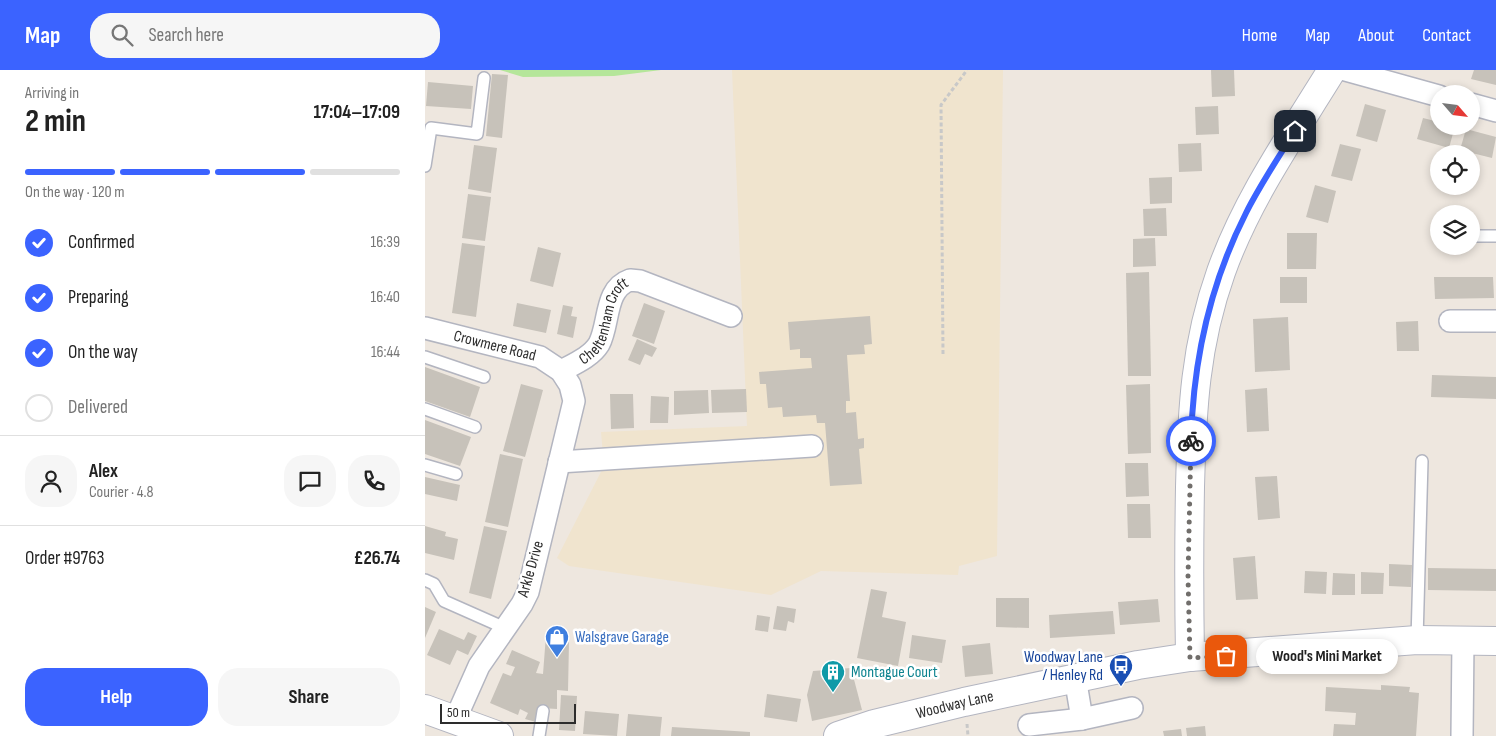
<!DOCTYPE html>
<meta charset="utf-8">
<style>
:root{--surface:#fff;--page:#f6f6f6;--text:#222;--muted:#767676;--line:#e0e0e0;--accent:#3b63ff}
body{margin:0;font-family:"Sofia Sans Condensed",sans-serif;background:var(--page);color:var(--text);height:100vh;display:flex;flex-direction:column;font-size:19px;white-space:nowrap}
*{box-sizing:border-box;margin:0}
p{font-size:16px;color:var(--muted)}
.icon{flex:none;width:28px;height:28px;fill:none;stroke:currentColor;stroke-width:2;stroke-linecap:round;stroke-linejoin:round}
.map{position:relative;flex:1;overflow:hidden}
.side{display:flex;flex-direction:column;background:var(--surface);width:425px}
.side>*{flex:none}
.needle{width:32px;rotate:118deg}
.controls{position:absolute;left:1005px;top:15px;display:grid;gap:10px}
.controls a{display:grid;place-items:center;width:50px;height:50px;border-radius:50%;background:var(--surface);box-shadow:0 2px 8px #0003;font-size:25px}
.scale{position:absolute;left:15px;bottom:12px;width:136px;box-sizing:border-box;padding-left:5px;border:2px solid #2d2d2d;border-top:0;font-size:14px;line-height:18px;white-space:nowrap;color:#2d2d2d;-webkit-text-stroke:4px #fff;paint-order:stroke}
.pin{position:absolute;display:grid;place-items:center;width:42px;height:42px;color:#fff;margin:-21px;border-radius:10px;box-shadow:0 2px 8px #0006}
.courier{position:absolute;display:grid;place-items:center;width:50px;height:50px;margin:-25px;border:4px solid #3b63ff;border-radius:50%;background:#fff;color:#222;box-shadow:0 1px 6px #0007}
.bubble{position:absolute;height:35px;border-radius:18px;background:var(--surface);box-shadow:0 2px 8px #0003;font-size:16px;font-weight:700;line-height:35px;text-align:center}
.overview em{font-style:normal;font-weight:700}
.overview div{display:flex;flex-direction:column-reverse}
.overview{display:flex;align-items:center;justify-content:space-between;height:85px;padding:0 25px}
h1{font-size:32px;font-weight:700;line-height:38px}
.bar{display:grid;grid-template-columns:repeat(4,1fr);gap:8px 5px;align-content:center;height:60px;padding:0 25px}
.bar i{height:6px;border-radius:4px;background:var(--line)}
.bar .on{background:var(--accent)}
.bar p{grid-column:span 4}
.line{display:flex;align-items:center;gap:12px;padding:0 25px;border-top:1px solid var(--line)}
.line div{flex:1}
.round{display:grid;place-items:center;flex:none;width:52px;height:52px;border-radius:20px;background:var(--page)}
ol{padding:0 25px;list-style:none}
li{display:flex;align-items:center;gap:15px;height:55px}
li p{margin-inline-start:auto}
li .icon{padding:5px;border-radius:50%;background:var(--accent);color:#fff;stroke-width:4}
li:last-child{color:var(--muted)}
li i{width:28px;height:28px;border:2px solid var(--line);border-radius:50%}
.action{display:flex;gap:10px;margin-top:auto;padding:10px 25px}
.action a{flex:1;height:58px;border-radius:20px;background:var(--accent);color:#fff;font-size:20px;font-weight:700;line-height:58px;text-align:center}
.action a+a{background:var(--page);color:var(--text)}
header{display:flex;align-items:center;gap:30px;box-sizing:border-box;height:70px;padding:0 25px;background:var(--accent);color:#fff}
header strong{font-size:24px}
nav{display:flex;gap:28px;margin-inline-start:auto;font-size:18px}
.search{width:350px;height:45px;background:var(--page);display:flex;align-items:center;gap:12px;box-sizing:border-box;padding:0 18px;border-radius:20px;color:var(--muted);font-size:19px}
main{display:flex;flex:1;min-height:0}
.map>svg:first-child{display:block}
</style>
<header>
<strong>Map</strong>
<div class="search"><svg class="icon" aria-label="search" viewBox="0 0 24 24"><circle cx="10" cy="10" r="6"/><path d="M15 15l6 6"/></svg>Search here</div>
<nav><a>Home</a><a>Map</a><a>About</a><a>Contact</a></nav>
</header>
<main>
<section class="side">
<div class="overview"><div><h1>2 min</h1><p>Arriving in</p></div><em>17:04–17:09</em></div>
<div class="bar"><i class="on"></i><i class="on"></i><i class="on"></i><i></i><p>On the way · 120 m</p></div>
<ol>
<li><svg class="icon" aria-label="check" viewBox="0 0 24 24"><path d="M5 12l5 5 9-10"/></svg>Confirmed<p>16:39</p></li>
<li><svg class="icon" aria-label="check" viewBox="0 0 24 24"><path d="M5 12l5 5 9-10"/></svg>Preparing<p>16:40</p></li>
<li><svg class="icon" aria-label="check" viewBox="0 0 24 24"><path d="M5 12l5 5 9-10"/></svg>On the way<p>16:44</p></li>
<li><i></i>Delivered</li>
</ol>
<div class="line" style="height:90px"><a class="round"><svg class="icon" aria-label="person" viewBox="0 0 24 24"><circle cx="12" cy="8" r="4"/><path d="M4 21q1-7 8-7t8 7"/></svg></a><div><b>Alex</b><p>Courier · 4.8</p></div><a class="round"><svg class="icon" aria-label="chat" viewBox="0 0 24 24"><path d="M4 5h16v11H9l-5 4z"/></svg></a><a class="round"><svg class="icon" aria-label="phone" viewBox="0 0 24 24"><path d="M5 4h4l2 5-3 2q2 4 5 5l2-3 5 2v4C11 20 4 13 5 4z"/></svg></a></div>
<div class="line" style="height:65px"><div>Order #9763</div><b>£26.74</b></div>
<div class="action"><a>Help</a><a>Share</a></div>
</section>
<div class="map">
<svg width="1071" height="666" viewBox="0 0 1071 666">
<rect width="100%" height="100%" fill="#eee7df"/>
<!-- education -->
<path fill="#f0e4ce" d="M307 0H578L572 486 534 496 533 505 396 501 346 525 144 496 132 488 179 396 176 362 322 356Z"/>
<!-- green -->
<path fill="#b5e69a" d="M75 0H236L189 6 98 7Z"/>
<!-- building -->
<g fill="#c7c2ba">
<path d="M786 0H809L810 26 787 27Z"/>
<path d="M1049 0H1071V15L1046 9Z"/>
<path d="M67 4 83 5 77 68 61 66Z"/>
<path d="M3 12 48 16 46 39 1 36Z"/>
<path d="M940 34 961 40 952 72 931 66Z"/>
<path d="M793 36 794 64 771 65 770 37Z"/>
<path d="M998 48 1014 52V56H1030L1024 78 992 69Z"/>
<path d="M1041 59 1071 67 1067 88 1035 80Z"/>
<path d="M776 73 777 101 754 102 753 74Z"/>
<path d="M915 74 936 79 927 111 906 106Z"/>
<path d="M49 75 72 78 66 123 43 119Z"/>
<path d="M747 107V133L725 134 724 108Z"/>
<path d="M890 115 911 121 903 153 881 147Z"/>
<path d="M43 124 66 127 60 171 37 168Z"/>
<path d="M741 138 742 166H719L718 139Z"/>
<path d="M862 163H892L891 199H862Z"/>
<path d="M730 168 731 196 708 197V169Z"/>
<path d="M37 173 60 176 51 247 27 243Z"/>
<path d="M113 177 136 183 128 217 105 211Z"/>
<path d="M724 202 726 306H703L701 203Z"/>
<rect x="855" y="207" width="27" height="26"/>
<path d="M1009 207H1068L1069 228 1010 229Z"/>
<path d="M92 233 126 240 121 263 88 256Z"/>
<path d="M219 233 240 241 229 274 207 266Z"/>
<path d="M138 235 148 237 146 246 152 247 148 268 132 264Z"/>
<path d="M445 246 447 274 439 275 440 284 422 285 425 331H421V343L431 342 433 369 439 368V378L434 379 437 414 405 416 400 353H392L391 345 358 347 357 337 343 338 341 314H335L334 302 387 298 386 288H375V279L365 280 363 252Z"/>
<path d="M863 247 865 300 830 302 828 249Z"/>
<path d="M993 251 994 281H972L971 252Z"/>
<path d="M212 269 232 278 227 287 220 284 215 295 203 290Z"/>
<path d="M0 297 55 317 45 347 0 331Z"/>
<path d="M1007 305 1071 307V329L1006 327Z"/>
<path d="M96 314 118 320 100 387 78 381Z"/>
<path d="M725 314 726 383 703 384 701 315Z"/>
<path d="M842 318 844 361 822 362 820 320Z"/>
<path d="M321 319 322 342 287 343 286 320Z"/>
<path d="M283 320 284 343 249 345V321Z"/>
<path d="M185 324H208L209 358 186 359Z"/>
<path d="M226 326 244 327 243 353H225Z"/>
<path d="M0 350 46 367 35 396 0 384Z"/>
<path d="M75 384 98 389 83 457 60 452Z"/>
<path d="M700 393H723L724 426 701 427Z"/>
<path d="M852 406 855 448 833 450 830 407Z"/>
<path d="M0 407 35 415 32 431 0 424Z"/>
<path d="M702 434H725L726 468H703Z"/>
<path d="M0 456 21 462 20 466 33 469 29 490 0 483Z"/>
<path d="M59 456 82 461 66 529 44 523Z"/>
<path d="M830 486 833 529 811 530 808 488Z"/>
<path d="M964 494 987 495 986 517 964 516Z"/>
<path d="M1003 498 1071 499V521L1003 520Z"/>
<path d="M880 501 902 502 901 524 879 523Z"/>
<path d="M936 502 959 503 958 524H936Z"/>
<path d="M908 503 930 504V525H907Z"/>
<path d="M446 519 462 522 457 547 481 552 473 596 432 588Z"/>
<path d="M571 528H604V558L571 557Z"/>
<path d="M733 529 735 552 695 555 693 532Z"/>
<path d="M352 536 371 539 369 553 363 551 361 561 348 559Z"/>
<path d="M0 537 11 542 0 568Z"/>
<path d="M688 541 690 564 625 568 624 545Z"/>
<path d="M332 545 345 547 343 562 330 560Z"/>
<path d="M14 559 39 570 43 562 52 566 43 585 32 580 25 595 2 585Z"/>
<path d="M121 565H132L131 571 144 572 143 621 132 620V639L116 638 111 652 100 649 103 643 95 639 93 645 65 633 78 603 86 606 90 597 81 594 87 580 115 592 111 603 118 604Z"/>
<path d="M487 565 521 570 517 593 484 588Z"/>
<path d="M565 573 568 604 540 607 537 576Z"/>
<path d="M426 598 437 640 387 651 382 625 388 601Z"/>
<path d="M956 615 985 617 984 622 994 623 991 666H908L909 654 930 655 931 643 900 641 901 617 956 620Z"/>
<path d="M342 624 376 629 372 652 339 647Z"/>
<path d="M136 625 152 626 150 661 134 660Z"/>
<path d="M160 641 194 644 192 666 158 664Z"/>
<path d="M203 644 237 647 235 666H201Z"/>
<path d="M780 656 781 666H762L761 658Z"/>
<path d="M247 657 325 662V666H246Z"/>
<path d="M756 659 757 666H739L738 661Z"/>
</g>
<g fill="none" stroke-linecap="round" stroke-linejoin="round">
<!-- lane casing -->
<g stroke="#b3b5c0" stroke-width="14">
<g id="lane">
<path d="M0 96 6 58 52 64 59 8"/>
<path d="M1046 166H1071"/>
<path d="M0 287 59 307"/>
<path d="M0 339 50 357"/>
<path d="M0 395 31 404"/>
<path d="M0 510 9 514 19 531 80 558"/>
<path d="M992 570 997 391"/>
<path d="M114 666 118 641"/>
</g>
</g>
<!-- street casing -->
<g stroke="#b3b5c0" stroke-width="24">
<g id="street">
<path d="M920 0 1014 26"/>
<path d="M1046 34 1071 41"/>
<path d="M1025 251H1071"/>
<path id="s1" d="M0 258 115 287 136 301 145 315 149 331 103 522 97 534 54 596 30 650"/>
<path id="s2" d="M136 301C149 294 166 287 174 274 185 253 179 219 205 210L215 211 306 246"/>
<path d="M134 392 387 376"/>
<path d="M657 649 707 638"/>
<path d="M604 655 657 649 650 607"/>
<path d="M1037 666 1038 570"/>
</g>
</g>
<!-- secondary casing -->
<g stroke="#b3b5c0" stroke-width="30">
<g id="secondary">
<path d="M765 587C764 531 764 474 765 417 767 340 770 275 796 202 822 129 867 65 907 0"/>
<path d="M0 639 74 666"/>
<path id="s3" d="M413 666 449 654 539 632 713 595 765 587 992 570 1071 571"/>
</g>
</g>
<!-- path -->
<g stroke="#c8c8c8" stroke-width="3" stroke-dasharray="4 2.5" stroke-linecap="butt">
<path d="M518 284 516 35 542 0"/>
<path d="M542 654 543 666"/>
</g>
<!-- lane -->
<use href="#lane" stroke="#fff" stroke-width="11"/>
<!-- street -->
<use href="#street" stroke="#fff" stroke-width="21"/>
<!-- secondary -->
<use href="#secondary" stroke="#fff" stroke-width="28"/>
</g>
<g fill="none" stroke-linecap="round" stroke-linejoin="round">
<!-- done -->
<path stroke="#716e6b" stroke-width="5" stroke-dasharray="0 9" d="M766 371 763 507 765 588 801 586"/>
<!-- route -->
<path stroke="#3b63ff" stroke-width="6" d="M766 371C768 291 785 214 821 143 835 115 853 88 870 61"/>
</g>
<!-- icons -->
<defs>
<g id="shop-pin" transform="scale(1.25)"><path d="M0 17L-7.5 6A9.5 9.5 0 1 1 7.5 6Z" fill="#3f7fe0" stroke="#fff"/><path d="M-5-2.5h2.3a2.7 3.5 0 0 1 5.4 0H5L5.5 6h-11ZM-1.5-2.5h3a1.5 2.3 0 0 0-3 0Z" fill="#fff"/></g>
<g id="bus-pin" transform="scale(1.25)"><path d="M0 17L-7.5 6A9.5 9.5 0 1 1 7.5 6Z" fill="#1a4fb4" stroke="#fff"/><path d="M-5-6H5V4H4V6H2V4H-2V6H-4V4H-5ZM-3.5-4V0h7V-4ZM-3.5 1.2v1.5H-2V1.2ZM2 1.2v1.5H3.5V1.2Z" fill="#fff"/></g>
<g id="building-pin" transform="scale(1.25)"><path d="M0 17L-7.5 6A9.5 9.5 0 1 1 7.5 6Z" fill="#0f9aa8" stroke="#fff"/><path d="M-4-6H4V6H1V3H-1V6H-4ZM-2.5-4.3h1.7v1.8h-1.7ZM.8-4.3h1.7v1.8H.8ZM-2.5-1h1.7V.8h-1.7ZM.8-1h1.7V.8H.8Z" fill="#fff"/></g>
</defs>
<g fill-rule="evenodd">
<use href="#shop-pin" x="132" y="567"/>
<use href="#bus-pin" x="696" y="596"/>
<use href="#building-pin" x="408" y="602"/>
</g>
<g text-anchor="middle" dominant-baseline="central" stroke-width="5" stroke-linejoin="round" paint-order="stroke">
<!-- street labels -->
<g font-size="16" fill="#2d2d2d" stroke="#fff">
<text stroke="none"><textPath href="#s2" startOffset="70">Cheltenham Croft</textPath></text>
<text stroke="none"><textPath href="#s1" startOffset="72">Crowmere Road</textPath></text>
<text transform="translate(106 499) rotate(-74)">Arkle Drive</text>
<text stroke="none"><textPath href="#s3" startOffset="121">Woodway Lane</textPath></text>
</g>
<!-- shop labels -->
<g font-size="16" fill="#366cbe" stroke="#fff" text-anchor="start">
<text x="150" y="567">Walsgrave Garage</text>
</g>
<!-- transit labels -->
<g font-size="16" fill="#164399" stroke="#fff" text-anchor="end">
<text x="678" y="587">Woodway Lane<tspan x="678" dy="18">/ Henley Rd</tspan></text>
</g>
<!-- culture labels -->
<g font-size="16" fill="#0d838f" stroke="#fff" text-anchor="start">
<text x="426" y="602">Montague Court</text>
</g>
</g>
</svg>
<div class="controls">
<a><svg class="needle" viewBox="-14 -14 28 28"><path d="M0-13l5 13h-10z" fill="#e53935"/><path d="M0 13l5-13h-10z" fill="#767676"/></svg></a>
<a><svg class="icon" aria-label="locate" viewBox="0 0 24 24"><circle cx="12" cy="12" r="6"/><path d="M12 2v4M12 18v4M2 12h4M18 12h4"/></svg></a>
<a><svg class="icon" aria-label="layers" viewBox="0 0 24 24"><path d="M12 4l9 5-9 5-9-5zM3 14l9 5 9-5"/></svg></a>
</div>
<div class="scale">50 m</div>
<div class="pin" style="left:801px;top:586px;background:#ea580c"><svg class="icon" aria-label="bag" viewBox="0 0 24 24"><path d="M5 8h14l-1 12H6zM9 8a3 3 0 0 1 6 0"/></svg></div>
<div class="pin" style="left:870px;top:61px;background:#1f2937"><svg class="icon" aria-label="home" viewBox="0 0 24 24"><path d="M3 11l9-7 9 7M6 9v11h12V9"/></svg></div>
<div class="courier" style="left:766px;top:371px"><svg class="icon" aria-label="bike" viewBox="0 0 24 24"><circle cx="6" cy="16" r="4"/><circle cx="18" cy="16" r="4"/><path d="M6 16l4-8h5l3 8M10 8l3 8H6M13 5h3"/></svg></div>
<div class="bubble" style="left:831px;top:569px;width:142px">Wood's Mini Market</div>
</div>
</main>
